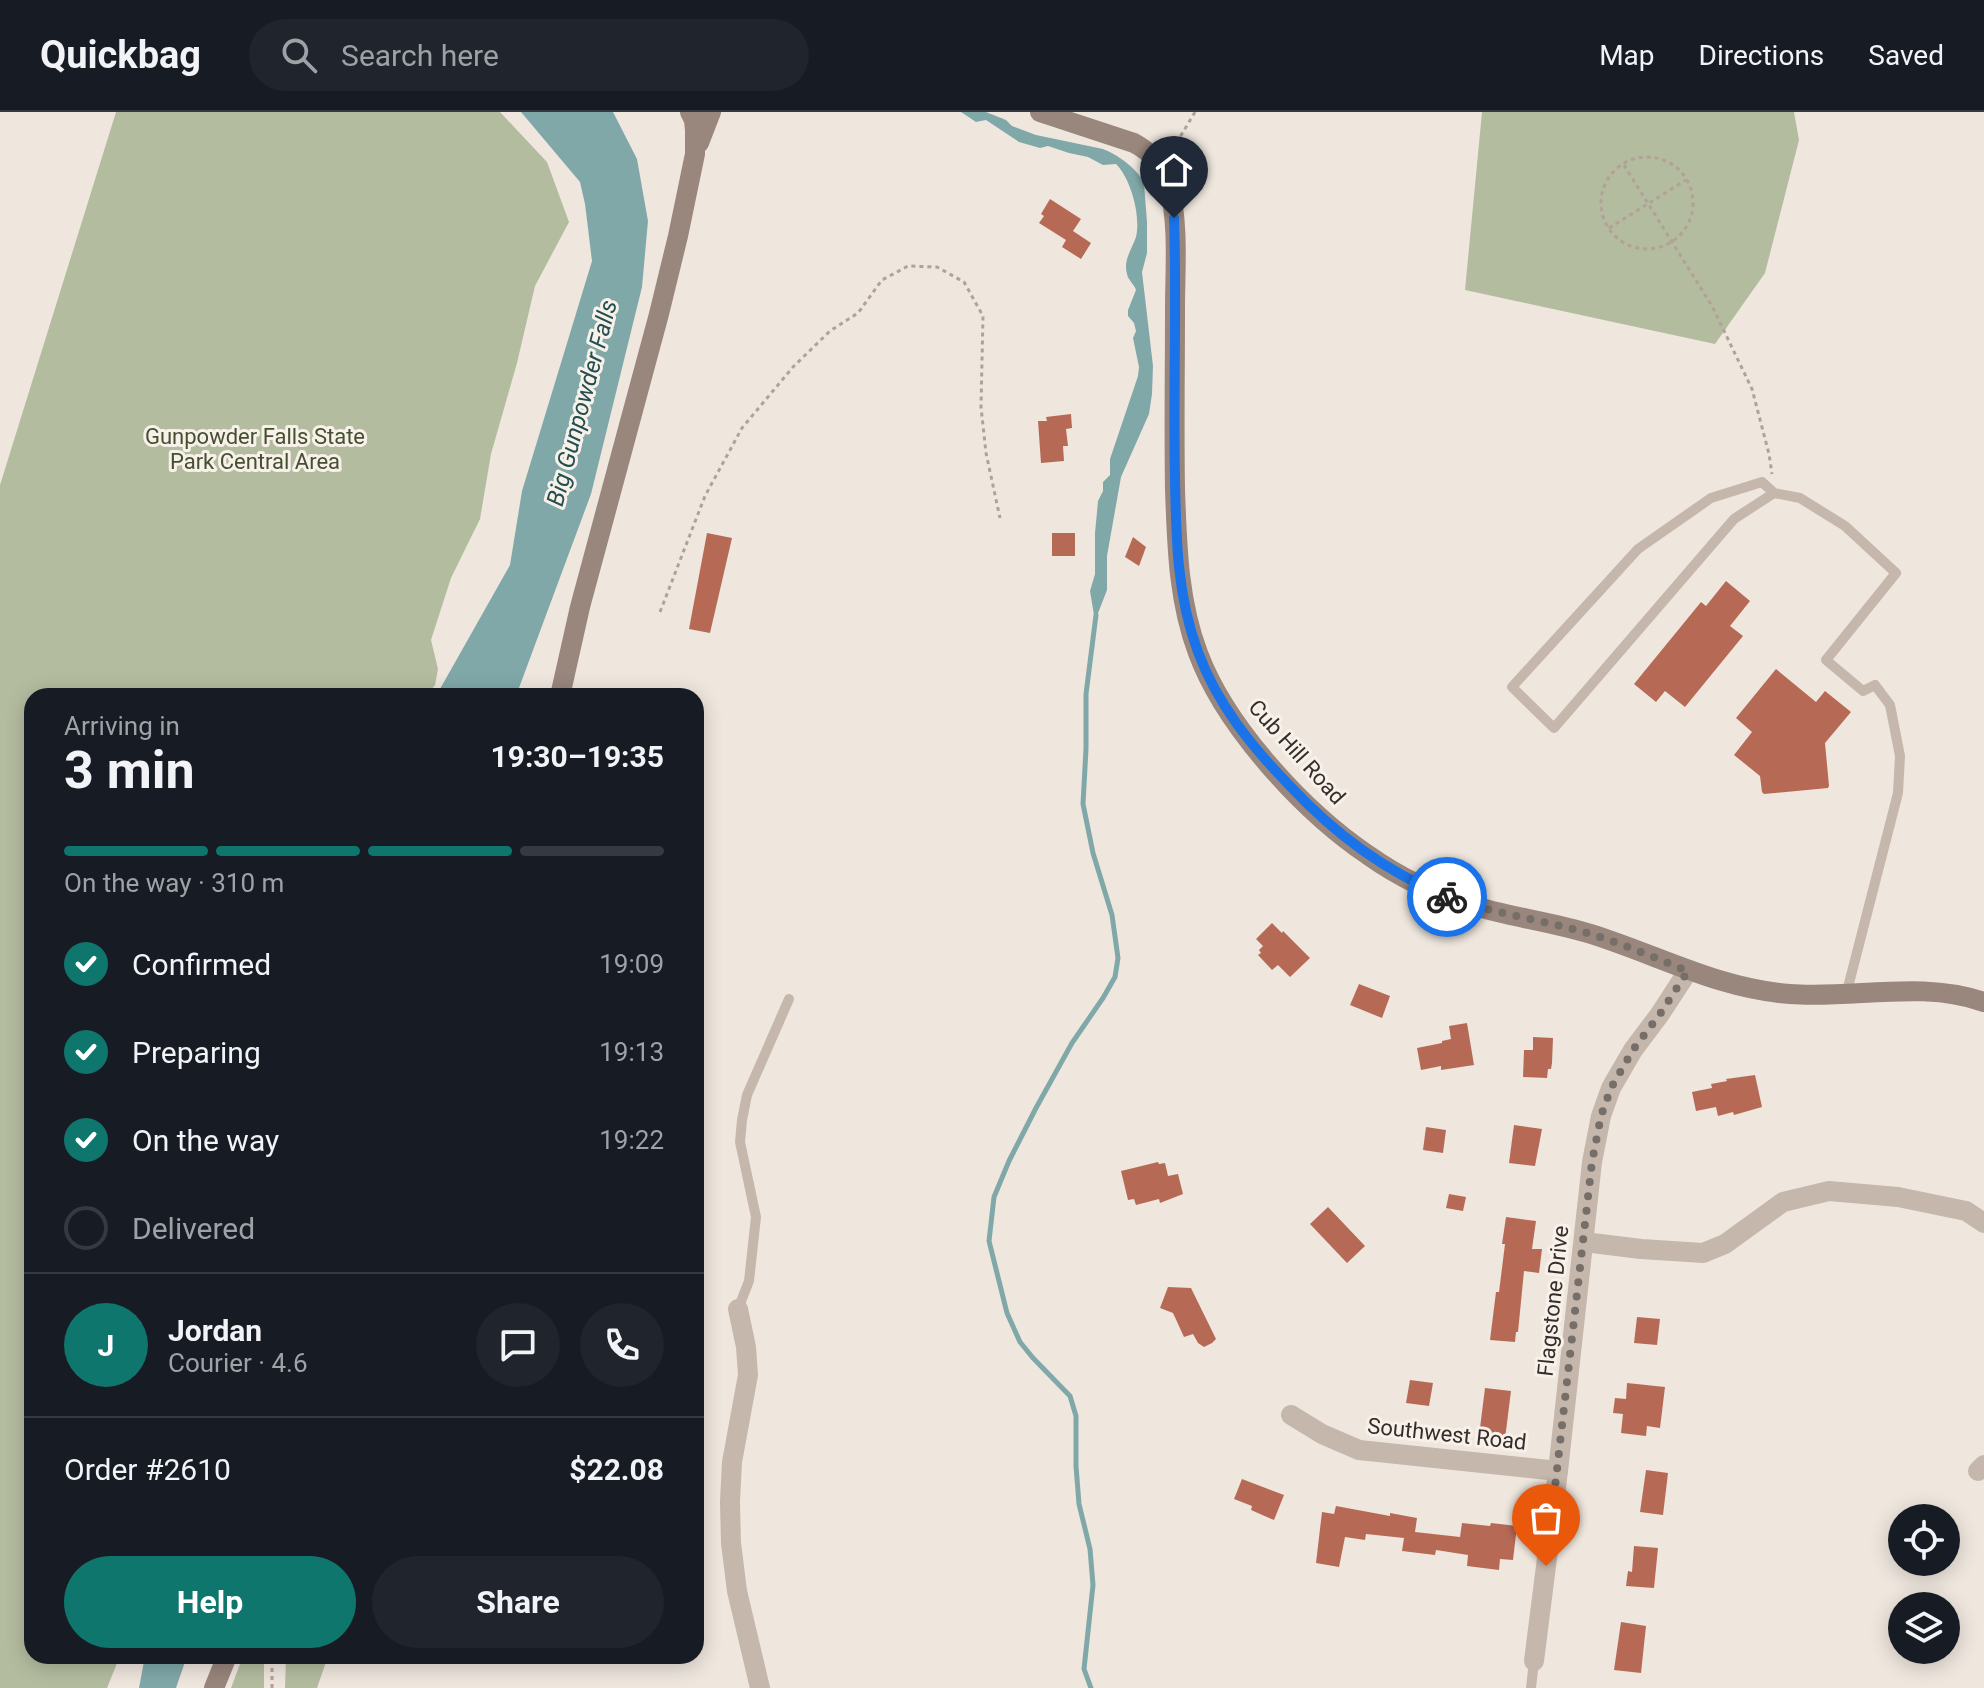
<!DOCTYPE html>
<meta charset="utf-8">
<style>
:root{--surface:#171b24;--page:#20242c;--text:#f1f3f6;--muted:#9ea1a6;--line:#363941;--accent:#0f766e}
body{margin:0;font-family:Roboto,sans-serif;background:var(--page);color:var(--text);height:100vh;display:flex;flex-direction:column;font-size:30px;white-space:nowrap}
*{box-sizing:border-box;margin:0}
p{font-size:26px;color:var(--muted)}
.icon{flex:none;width:44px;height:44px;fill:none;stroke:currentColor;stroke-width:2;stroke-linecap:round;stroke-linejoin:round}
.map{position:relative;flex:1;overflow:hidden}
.sheet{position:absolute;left:24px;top:576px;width:680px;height:976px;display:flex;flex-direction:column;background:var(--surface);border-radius:24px;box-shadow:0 4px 20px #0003}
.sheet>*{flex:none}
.controls{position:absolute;left:1888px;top:1392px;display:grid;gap:16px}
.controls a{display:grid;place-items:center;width:72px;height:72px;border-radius:50%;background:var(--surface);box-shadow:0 4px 20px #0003;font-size:40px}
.pin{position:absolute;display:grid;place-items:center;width:68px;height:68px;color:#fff;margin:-82px -34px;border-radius:50% 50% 50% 0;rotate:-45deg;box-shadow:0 0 8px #0007}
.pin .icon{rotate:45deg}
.courier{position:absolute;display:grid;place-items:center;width:80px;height:80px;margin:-40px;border:6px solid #1a73e8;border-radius:50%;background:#fff;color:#222;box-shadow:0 2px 10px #0007}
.summary em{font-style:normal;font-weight:700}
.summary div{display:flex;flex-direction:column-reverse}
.summary{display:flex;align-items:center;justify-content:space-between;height:136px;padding:0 40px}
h1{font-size:52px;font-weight:700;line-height:60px}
.bar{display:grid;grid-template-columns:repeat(4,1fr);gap:12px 8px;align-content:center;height:96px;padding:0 40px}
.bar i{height:10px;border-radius:6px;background:var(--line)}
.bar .current{background:var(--accent)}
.bar p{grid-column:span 4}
.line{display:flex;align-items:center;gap:20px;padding:0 40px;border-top:2px solid var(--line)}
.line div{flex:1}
.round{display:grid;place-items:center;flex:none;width:84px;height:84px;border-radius:42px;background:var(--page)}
ol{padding:0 40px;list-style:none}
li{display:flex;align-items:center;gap:24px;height:88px}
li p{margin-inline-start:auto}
li .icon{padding:8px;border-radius:50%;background:var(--accent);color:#fff;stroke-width:4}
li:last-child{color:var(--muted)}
li i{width:44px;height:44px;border:4px solid var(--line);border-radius:50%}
.action{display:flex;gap:16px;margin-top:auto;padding:16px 40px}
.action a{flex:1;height:92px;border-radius:48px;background:var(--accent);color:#fff;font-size:32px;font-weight:700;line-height:92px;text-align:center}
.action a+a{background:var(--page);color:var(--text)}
header{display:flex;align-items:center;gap:48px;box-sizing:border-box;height:112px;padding:0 40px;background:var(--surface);border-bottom:2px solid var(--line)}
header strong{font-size:38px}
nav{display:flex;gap:44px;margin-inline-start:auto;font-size:28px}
.search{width:560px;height:72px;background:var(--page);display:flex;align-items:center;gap:20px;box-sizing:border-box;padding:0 28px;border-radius:44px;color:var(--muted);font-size:30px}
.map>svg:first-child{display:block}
</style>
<header>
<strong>Quickbag</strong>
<div class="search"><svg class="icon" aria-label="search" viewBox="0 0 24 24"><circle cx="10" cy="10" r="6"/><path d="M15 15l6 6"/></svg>Search here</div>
<nav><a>Map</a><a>Directions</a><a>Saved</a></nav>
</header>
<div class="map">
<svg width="1984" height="1576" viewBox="0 0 1984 1576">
<rect width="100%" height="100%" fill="#efe7de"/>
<!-- green -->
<g fill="#b4bca0">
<path d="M116 0H500L547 50 569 110 535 174 517 251 491 342 480 407 451 466 431 528 438 557 435 573 426 584H32V1544H120L107 1576H0V373Z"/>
<path d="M1482 0H1794L1799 28 1765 161 1715 232 1465 178Z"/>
<path d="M243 1544H264V1576H231Z"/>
<path d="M286 1544H328L317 1576H285Z"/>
</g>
<!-- water -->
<g fill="#81a8a9">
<path d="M521 0H613L637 47 648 109 642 175 591 382 516 584H436L510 453 522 379 592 149 585 92 580 70Z"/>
<path d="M961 0H986L1006 8 1012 14 1036 23 1103 37C1118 43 1137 56 1144 71L1147 110V141L1142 160 1153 254 1152 282 1149 302 1121 365 1107 444V478L1095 509 1090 479 1095 462V421L1098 389 1103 379V370L1110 363V347L1138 264 1139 255 1133 226 1136 219 1134 211 1128 204V198L1136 178C1134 172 1128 168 1127 162 1123 148 1132 137 1136 125 1141 104 1131 67 1116 52L1103 53 1088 45 1069 41 1048 34 1040 36 1019 30 986 8 976 10Z"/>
<path d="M145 1544H187L176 1576H139Z"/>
</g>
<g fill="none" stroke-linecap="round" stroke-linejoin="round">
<!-- stream -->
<path stroke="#81a8a9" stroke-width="5" d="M1091 1576 1084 1557 1093 1473 1090 1437 1079 1392 1076 1354V1304L1070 1284 1033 1246 1020 1230 1007 1201 989 1129 994 1085 1009 1049 1036 996 1072 931 1103 886 1115 865 1118 846 1112 803 1093 741 1083 692 1086 637V582L1096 503"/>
</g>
<!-- building -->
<g fill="#b66a55">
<path d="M1050 87 1081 107 1073 119 1091 131 1081 147 1062 135 1066 128 1039 111 1044 104 1041 102Z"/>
<path d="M1071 302 1072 316 1066 317 1068 334H1063L1064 349 1041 351 1038 309H1047L1046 305Z"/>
<path d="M707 421 732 426 710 521 689 517Z"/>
<rect x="1052" y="421" width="23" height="23"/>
<path d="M1133 425 1146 435 1139 454 1125 445Z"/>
<path d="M1726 469 1750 489 1730 514 1743 524 1685 595 1665 579 1656 590 1634 572 1701 490 1706 494Z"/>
<path d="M1776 557 1816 590 1825 579 1851 600 1825 631 1829 674 1828 676 1764 682 1762 680 1760 664 1734 643 1752 620 1736 606Z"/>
<path d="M1272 811 1282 821 1283 819 1310 846 1290 865 1278 853 1272 858 1258 843 1261 841 1259 838 1263 834 1256 827Z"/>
<path d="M1359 872 1390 884 1382 906 1350 893Z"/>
<path d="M1467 911 1474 953 1441 958V954L1421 958 1417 936 1442 931V929L1451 927 1449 914Z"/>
<path d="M1533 925 1553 926 1552 951 1551 957H1548L1547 966 1523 965 1524 938H1533Z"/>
<path d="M1755 963 1762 995 1734 1003 1733 1000 1718 1004 1716 995 1696 999 1692 980 1712 976 1711 972 1727 969 1726 967Z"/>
<path d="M1514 1013 1542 1017 1535 1054 1509 1051Z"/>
<path d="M1426 1015 1446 1018 1443 1041 1423 1038Z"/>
<path d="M1158 1050 1159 1052 1165 1051 1168 1064 1178 1062 1183 1082 1160 1091 1159 1087 1136 1093 1134 1087 1128 1088 1121 1059Z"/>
<path d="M1449 1082 1466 1085 1463 1099 1446 1096Z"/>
<path d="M1328 1095 1365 1134 1347 1151 1310 1112Z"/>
<path d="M1506 1105 1536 1109 1532 1137H1542L1539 1161 1524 1159 1518 1220H1516L1515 1230 1490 1228 1496 1180H1499L1505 1132H1502Z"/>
<path d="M1168 1175 1191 1176 1216 1227 1212 1231 1204 1235 1198 1231 1193 1222 1184 1225 1173 1201 1160 1196Z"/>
<path d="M1637 1205 1660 1207 1657 1233 1634 1231Z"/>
<path d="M1410 1268 1433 1271 1429 1294 1406 1291Z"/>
<path d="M1627 1271 1665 1275 1660 1316 1647 1314 1646 1324 1621 1321 1623 1302 1613 1301 1615 1286 1626 1287Z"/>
<path d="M1485 1276 1511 1279 1505 1327 1479 1324Z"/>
<path d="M1646 1358 1668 1361 1663 1403 1640 1400Z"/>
<path d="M1242 1367 1284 1383 1274 1408 1251 1398 1252 1394 1234 1387Z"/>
<path d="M1336 1394 1390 1404V1401L1417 1406 1415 1420 1460 1425 1462 1411 1490 1414 1491 1411 1517 1414 1513 1448 1500 1447 1499 1458 1467 1454 1468 1443 1436 1438 1435 1443 1402 1439 1404 1426 1366 1422 1365 1428 1345 1425 1339 1455 1316 1451 1322 1400 1334 1402Z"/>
<path d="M1634 1434 1658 1436 1654 1476 1626 1474 1628 1459 1632 1460Z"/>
<path d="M1621 1510 1646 1514 1641 1561 1614 1558Z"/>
</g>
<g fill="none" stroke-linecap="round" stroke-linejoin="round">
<!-- path -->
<g stroke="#b1a196" stroke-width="3" stroke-dasharray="4 4" stroke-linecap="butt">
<path d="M1169 35 1180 25 1195 0"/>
<circle cx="1647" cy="91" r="46"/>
<path d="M1624 53 1712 194 1752 277 1769 342 1772 362"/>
<path d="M1609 116 1686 68"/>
<path d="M660 500 705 384 742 316 793 255 830 219 858 201 882 168 908 154 937 155 964 170 983 204 981 295 986 341 1000 406"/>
<path d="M272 1576V1544"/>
</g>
<!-- lane -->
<g stroke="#c6b7ac" stroke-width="10">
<path d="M1774 381 1762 370 1711 386 1638 437 1512 575 1554 616 1734 407 1774 381 1800 386 1845 414 1896 461 1826 548 1863 579 1875 573 1890 593 1900 644 1898 681 1846 883"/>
<path d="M738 1197 749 1169 756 1105 740 1030 742 1008 747 983 789 887"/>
<path d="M1531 1576 1534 1549"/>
</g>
<!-- street -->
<g stroke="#c6b7ac" stroke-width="20">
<path d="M1584 1130 1641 1137 1703 1141 1725 1132 1783 1090 1829 1079 1898 1085 1966 1099 1984 1111"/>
<path d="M738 1197 746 1235 748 1263 732 1350 730 1390 731 1431 737 1479 760 1576"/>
<path d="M1291 1303 1322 1322 1359 1338 1558 1359"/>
<path d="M1978 1359 1984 1353"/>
<path d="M1534 1549 1558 1359 1592 1050 1601 1004 1611 976 1633 938 1660 902 1688 859"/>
</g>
<!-- secondary -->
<g stroke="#99867d" stroke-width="20">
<path d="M1040 0 1134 31C1151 40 1164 55 1169 74 1179 112 1175 158 1175 197 1175 257 1174 317 1175 377 1177 433 1178 488 1198 541 1225 614 1303 699 1368 743 1399 765 1434 782 1471 793 1510 805 1552 810 1591 822 1658 843 1719 877 1790 882 1855 887 1921 868 1984 890"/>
<path d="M699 31 711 0"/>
<path d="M560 584 580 495 659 202 678 124 695 42V18L694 8 690 0"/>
<path d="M214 1576 227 1544"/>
</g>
</g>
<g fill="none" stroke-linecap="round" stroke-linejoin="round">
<!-- done -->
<path stroke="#766e69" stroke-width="8" stroke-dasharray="0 14.4" d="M1447 785C1488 800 1531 806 1573 817 1612 827 1650 844 1688 859L1660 902 1633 938 1611 976 1601 1004 1592 1050 1546 1454"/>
<!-- route -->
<path stroke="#1a73e8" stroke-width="10" d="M1174 106C1177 193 1173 280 1175 367 1176 426 1177 484 1198 540 1217 592 1252 635 1290 674 1336 723 1385 759 1447 785"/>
</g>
<g text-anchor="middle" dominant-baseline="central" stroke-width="6" stroke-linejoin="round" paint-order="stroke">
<!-- park labels -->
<g font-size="22" fill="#455031" stroke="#f7f1ea">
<text x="255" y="324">Gunpowder Falls State<tspan x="255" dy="25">Park Central Area</tspan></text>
</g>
<!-- street labels -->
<g font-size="22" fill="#352d2a" stroke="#f7f1ea">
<text transform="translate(1297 640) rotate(48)">Cub Hill Road</text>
<text transform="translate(1553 1189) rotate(-84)">Flagstone Drive</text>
<text transform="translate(1447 1322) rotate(6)">Southwest Road</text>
</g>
<!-- water labels -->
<g font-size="24" font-style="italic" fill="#244f51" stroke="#f7f1ea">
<text transform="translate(582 291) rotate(-75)">Big Gunpowder Falls</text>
</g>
</g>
</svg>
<div class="controls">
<a><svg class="icon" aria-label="locate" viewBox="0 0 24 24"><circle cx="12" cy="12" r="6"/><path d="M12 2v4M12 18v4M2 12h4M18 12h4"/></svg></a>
<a><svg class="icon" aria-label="layers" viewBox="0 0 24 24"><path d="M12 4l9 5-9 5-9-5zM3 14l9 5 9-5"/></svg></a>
</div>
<div class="pin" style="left:1546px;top:1454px;background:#ea580c"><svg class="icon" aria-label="bag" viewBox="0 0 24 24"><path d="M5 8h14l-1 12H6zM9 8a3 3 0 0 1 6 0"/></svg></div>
<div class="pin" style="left:1174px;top:106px;background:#1f2937"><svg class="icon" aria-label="home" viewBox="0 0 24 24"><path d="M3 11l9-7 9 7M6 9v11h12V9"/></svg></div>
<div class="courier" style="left:1447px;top:785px"><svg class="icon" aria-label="bike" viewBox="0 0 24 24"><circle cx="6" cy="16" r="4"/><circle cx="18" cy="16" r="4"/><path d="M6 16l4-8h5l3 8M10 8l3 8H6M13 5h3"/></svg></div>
<section class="sheet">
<div class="summary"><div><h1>3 min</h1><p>Arriving in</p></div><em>19:30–19:35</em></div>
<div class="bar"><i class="current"></i><i class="current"></i><i class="current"></i><i></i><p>On the way · 310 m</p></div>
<ol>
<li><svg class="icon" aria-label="check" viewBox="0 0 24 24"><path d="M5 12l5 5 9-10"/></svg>Confirmed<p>19:09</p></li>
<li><svg class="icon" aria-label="check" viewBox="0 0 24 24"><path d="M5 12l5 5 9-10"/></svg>Preparing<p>19:13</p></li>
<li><svg class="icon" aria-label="check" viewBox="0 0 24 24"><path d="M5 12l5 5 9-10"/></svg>On the way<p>19:22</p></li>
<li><i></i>Delivered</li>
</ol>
<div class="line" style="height:144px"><b class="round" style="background:var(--accent);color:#fff">J</b><div><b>Jordan</b><p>Courier · 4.6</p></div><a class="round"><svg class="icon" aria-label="chat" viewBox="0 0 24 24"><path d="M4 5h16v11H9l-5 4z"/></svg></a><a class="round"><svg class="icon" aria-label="phone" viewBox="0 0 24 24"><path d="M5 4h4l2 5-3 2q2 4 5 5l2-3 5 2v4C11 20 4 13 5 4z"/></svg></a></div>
<div class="line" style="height:104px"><div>Order #2610</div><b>$22.08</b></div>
<div class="action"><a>Help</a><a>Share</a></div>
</section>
</div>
